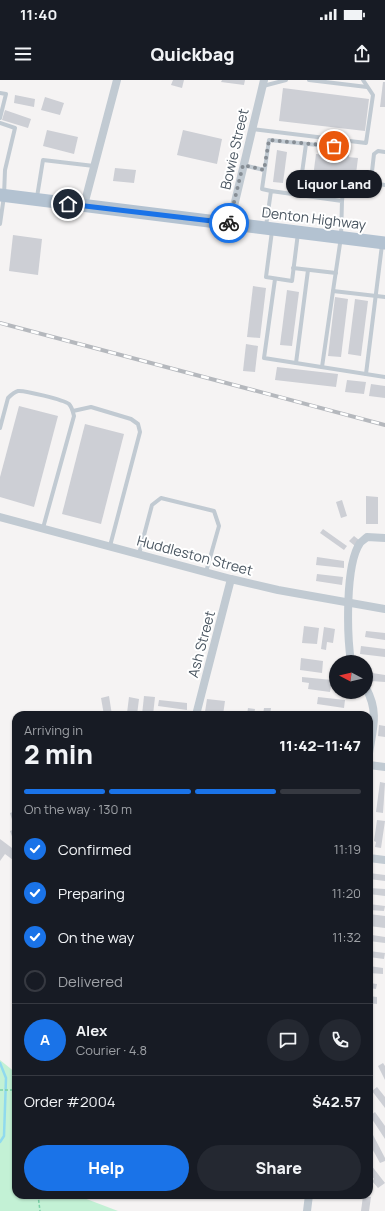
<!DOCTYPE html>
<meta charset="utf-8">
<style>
:root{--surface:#171b24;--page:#242831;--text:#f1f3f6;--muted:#9ea1a6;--line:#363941;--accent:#1a73e8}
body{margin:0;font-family:Manrope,sans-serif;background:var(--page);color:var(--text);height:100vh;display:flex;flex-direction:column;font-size:15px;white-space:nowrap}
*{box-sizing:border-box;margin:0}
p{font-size:13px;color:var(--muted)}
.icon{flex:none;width:22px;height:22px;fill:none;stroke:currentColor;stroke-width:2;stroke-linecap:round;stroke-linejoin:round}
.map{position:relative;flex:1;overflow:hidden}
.details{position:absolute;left:12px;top:631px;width:361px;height:488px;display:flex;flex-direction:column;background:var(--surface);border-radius:12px;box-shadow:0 1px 3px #0004}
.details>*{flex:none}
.needle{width:26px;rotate:277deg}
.tools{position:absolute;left:329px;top:575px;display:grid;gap:8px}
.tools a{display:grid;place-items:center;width:44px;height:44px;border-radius:50%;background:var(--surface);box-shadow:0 1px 3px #0004;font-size:20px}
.pin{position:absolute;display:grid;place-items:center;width:34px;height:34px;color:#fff;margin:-17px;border:2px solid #fff;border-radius:50%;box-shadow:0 1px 4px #0007}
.courier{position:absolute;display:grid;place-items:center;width:40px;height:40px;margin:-20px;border:3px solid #1a73e8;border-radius:50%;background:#fff;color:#222;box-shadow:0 1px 5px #0007}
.bubble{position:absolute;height:28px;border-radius:14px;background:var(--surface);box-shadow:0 1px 3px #0004;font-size:13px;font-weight:800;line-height:28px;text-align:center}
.headline em{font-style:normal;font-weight:800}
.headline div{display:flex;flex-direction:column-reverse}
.headline{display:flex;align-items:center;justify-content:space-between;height:68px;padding:0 12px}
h1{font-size:26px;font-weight:800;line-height:30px}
.bar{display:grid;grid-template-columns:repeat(4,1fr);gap:6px 4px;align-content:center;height:48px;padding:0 12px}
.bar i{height:5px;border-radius:3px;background:var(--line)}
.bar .current{background:var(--accent)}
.bar p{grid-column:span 4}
.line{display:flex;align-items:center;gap:10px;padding:0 12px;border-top:1px solid var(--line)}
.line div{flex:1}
.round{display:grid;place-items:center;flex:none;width:42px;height:42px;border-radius:21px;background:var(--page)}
ol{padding:0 12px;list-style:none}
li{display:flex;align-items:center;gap:12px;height:44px}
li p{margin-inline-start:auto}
li .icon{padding:4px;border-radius:50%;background:var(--accent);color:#fff;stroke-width:4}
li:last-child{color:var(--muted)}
li i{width:22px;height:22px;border:2px solid var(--line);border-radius:50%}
.primary-button{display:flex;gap:8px;margin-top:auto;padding:8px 12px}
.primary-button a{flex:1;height:46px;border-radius:24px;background:var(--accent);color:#fff;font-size:16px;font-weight:800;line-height:46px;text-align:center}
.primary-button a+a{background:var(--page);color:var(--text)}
.status{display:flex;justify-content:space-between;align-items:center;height:28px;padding:0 20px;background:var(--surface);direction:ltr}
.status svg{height:11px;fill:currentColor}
header{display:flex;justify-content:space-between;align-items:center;height:52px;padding:0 12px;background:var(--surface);font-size:18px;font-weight:800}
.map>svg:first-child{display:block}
</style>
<div class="status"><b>11:40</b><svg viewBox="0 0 49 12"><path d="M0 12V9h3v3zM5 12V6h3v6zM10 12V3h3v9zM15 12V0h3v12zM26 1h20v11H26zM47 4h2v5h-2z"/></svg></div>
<header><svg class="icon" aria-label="menu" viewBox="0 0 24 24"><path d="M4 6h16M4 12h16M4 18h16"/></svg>Quickbag<svg class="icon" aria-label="share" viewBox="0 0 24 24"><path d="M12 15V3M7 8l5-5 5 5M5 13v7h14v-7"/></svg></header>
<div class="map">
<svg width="385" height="1131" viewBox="0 0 385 1131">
<rect width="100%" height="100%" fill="#f5f3f3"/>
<!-- green -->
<path fill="#c3f1d5" d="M0 980 16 993V1115H76L118 1131H0Z"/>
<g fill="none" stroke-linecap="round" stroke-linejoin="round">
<!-- stream -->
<path stroke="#90daee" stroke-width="2.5" d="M0 983 6 998 4 1056 0 1062"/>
</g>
<!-- building -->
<g fill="#cdcfd5">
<path d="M173 0H184L182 8 171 5Z"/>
<path d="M222 0H245L244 5 221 2Z"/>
<path d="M383 2H385V27H380Z"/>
<path d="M283 8 369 19 365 51 279 41Z"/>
<path d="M15 15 35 19 34 27 14 23Z"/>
<path d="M45 17 64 23 60 35 41 30Z"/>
<path d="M5 30 31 39 28 48 2 40Z"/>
<path d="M47 50 78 57 74 74 43 66Z"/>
<path d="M183 50 222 59 217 84 177 75Z"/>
<path d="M277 70 287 72 283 103 273 102Z"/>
<path d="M316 74 358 78 354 110 312 105Z"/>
<path d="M115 88 136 90 134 103 113 101Z"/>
<path d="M13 155 42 159 38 195 9 191Z"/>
<path d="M253 206 266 208 260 258 247 257Z"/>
<path d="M287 210 299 212 292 266 280 265Z"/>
<path d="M335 217 348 219 341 277 328 276Z"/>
<path d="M355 219 368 221 361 276 348 274Z"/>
<path d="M246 264 258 266 255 292 243 291Z"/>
<path d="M277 287 338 294 336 307 275 300Z"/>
<path d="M347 300 366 302 364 314 345 312Z"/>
<path d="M371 304 385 306V318L369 316Z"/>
<path d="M19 326 58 336 34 427 0 417V397Z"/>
<path d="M85 344 124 354 101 444 62 434Z"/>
<path d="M366 416 378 417V444H366Z"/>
<path d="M342 420 347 436 341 438 336 422Z"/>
<path d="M323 449 347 466 344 470 320 453Z"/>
<path d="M354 456 359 460 355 466 349 461Z"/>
<path d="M317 477 344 481V488L316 485Z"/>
<path d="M317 494 343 497 342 505 316 501Z"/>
<path d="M304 546 319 548 317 564 302 563Z"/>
<path d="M324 547 335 549 333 563 327 562 326 570 321 569Z"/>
<path d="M366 551 385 553V560L365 557Z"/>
<path d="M361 566 385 569V577L360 574Z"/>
<path d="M301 578 323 581 322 593 300 590Z"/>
<path d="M372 593 385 595V602L371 601Z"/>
<path d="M302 597 332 600 330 612 308 609 309 603 302 602Z"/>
<path d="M109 616 112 635H104L101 618Z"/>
<path d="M144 616 155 617 153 635H142Z"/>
<path d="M129 617 139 619 137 635 127 633Z"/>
<path d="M318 617 345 620 344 628 317 624Z"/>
<path d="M207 619 225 621 223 635H210V632H205Z"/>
<path d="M159 620 187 623V630L158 626Z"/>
<path d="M248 628 255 629 254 635H247Z"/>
<path d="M264 628H271L270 635H263Z"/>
<path d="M379 645 385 646V657L378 656Z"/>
<path d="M369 694H372L370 714H369Z"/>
<path d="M380 702 385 703 383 733 376 732Z"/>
<path d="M16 731V758L13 759 10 751 15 749 10 733Z"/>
<path d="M377 740 385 741 381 768 375 767 376 762 374 761Z"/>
<path d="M0 759 16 771V776L13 780 5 774 0 781Z"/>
<path d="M369 793 385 795V801L369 799Z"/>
<path d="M369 808 385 809V816L369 814Z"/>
<path d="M369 824 385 826 384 831 369 830Z"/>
<path d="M369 834 385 836V848L369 846Z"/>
<path d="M369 850 373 851 372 855 385 857V863L369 861Z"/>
<path d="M369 871 385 873 384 879 369 877Z"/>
<path d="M369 886 383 888V894L369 893Z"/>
<path d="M369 903 377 904 376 909 369 908Z"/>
<path d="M369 916 377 917V924L369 923Z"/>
<path d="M383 983 385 986V1000L378 986Z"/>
<path d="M377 1007 385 1017V1028L372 1011Z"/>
<path d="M375 1032 385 1046V1059L370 1036Z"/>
<path d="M372 1053 385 1078V1081L380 1083 369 1063V1054Z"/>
<path d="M371 1085 385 1103 378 1108 372 1101 374 1099 369 1092V1086Z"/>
<path d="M363 1116 371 1117 369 1131H361Z"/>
</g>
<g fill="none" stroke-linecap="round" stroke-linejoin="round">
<!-- path -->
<g stroke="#7ad0a6" stroke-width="1.5" stroke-dasharray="3 2" stroke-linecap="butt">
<path d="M0 1010H16"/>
<path d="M38 1115 40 1131"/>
</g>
<!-- service -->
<g stroke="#c1cad2" stroke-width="4">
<path d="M309 0 367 7"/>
<path d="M263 6 286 0"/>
<path d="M0 13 6 14 0 38"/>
<path d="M0 43 15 48 5 90 4 116 0 144"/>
<path d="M252 49 366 63 373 15 363 0"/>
<path d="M385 72 378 71 374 74 371 100 373 103 385 105"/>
<path d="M243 85 264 90"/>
<path d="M271 111 262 109 269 60 347 68V76"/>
<path d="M299 115 306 64"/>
<path d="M37 117 43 80 94 86"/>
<path d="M342 121 343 110"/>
<path d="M266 146 271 111 342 121 341 157 333 211 385 217"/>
<path d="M272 151 266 197 292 201 298 153"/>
<path d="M293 188 336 193"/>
<path d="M275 199 264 278 385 297"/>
<path d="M296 283 308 190"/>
<path d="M322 287 333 211"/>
<path d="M366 294 382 165"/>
<path d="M73 331 91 327 131 339 138 344 140 352 110 466"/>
<path d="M0 348 8 318C11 315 14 312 18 311 24 310 64 320 69 324 72 327 73 332 74 336L43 448"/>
<path d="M139 474 152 425 161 418 214 431 219 446 206 492"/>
</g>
<!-- minor -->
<g stroke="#c1cad2" stroke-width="8">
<path d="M84 125 117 0"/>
<path d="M230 143 264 0"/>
<path d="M0 437 231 499 278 510 385 529"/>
<path d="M351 582C347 555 345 485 360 463 362 461 365 459 367 457L385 458"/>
<path d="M366 608C379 632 373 648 369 673"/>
<path d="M196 635 231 499"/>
<path d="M369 685 385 687"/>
<path d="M369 778 385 780"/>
<path d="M307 1131 309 1115"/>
</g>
<!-- primary -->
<path stroke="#b3c2d1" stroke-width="13" d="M0 115 385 163"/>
<!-- rail casing -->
<g stroke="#b5b8bd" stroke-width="4">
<path id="rail" d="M0 243 385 345"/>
</g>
<!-- rail -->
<use href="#rail" stroke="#fff" stroke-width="2.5" stroke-dasharray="8" stroke-linecap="butt"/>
</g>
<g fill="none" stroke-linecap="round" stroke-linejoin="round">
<!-- done -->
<path stroke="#868d94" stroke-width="4" stroke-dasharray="0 7.2" d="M229 143 243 85 264 90 269 60 334 66"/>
<!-- route -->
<path stroke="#1a73e8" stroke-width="5" d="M68 124 229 143"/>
</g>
<g text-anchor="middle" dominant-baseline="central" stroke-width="4" stroke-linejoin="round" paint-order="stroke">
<!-- street labels -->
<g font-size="14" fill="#4a5661" stroke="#fff">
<text transform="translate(234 69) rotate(-77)">Bowie Street</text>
<text transform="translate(314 138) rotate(7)">Denton Highway</text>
<text transform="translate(195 475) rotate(15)">Huddleston Street</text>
<text transform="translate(201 564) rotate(-75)">Ash Street</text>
</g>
</g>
</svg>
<div class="tools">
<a><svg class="needle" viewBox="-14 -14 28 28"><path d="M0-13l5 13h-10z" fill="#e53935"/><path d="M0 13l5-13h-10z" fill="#9ea1a6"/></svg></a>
</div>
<div class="pin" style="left:334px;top:66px;background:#ea580c"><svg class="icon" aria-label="bag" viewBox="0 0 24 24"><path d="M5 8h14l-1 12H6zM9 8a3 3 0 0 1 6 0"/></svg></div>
<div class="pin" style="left:68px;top:124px;background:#1f2937"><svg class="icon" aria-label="home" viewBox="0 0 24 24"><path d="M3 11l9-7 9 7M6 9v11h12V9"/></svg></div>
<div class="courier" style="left:229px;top:143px"><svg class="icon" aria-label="bike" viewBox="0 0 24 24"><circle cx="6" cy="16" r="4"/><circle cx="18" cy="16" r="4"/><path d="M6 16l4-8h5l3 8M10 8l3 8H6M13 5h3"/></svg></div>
<div class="bubble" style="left:286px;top:90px;width:96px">Liquor Land</div>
<section class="details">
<div class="headline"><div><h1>2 min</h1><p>Arriving in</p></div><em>11:42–11:47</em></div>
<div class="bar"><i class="current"></i><i class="current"></i><i class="current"></i><i></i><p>On the way · 130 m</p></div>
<ol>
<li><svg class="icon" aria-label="check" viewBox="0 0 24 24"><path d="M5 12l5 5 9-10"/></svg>Confirmed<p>11:19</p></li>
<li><svg class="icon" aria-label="check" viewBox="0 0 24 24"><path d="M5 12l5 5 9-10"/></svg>Preparing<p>11:20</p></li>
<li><svg class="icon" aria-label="check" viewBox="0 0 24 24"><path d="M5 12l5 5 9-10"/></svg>On the way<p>11:32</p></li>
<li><i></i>Delivered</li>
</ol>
<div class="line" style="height:72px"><b class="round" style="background:var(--accent);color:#fff">A</b><div><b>Alex</b><p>Courier · 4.8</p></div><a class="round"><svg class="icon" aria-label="chat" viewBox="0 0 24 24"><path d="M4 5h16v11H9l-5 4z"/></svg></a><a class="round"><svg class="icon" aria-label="phone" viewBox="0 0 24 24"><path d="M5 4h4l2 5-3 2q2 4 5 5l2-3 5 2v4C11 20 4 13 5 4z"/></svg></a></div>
<div class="line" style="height:52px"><div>Order #2004</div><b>$42.57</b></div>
<div class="primary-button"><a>Help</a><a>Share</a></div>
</section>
</div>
